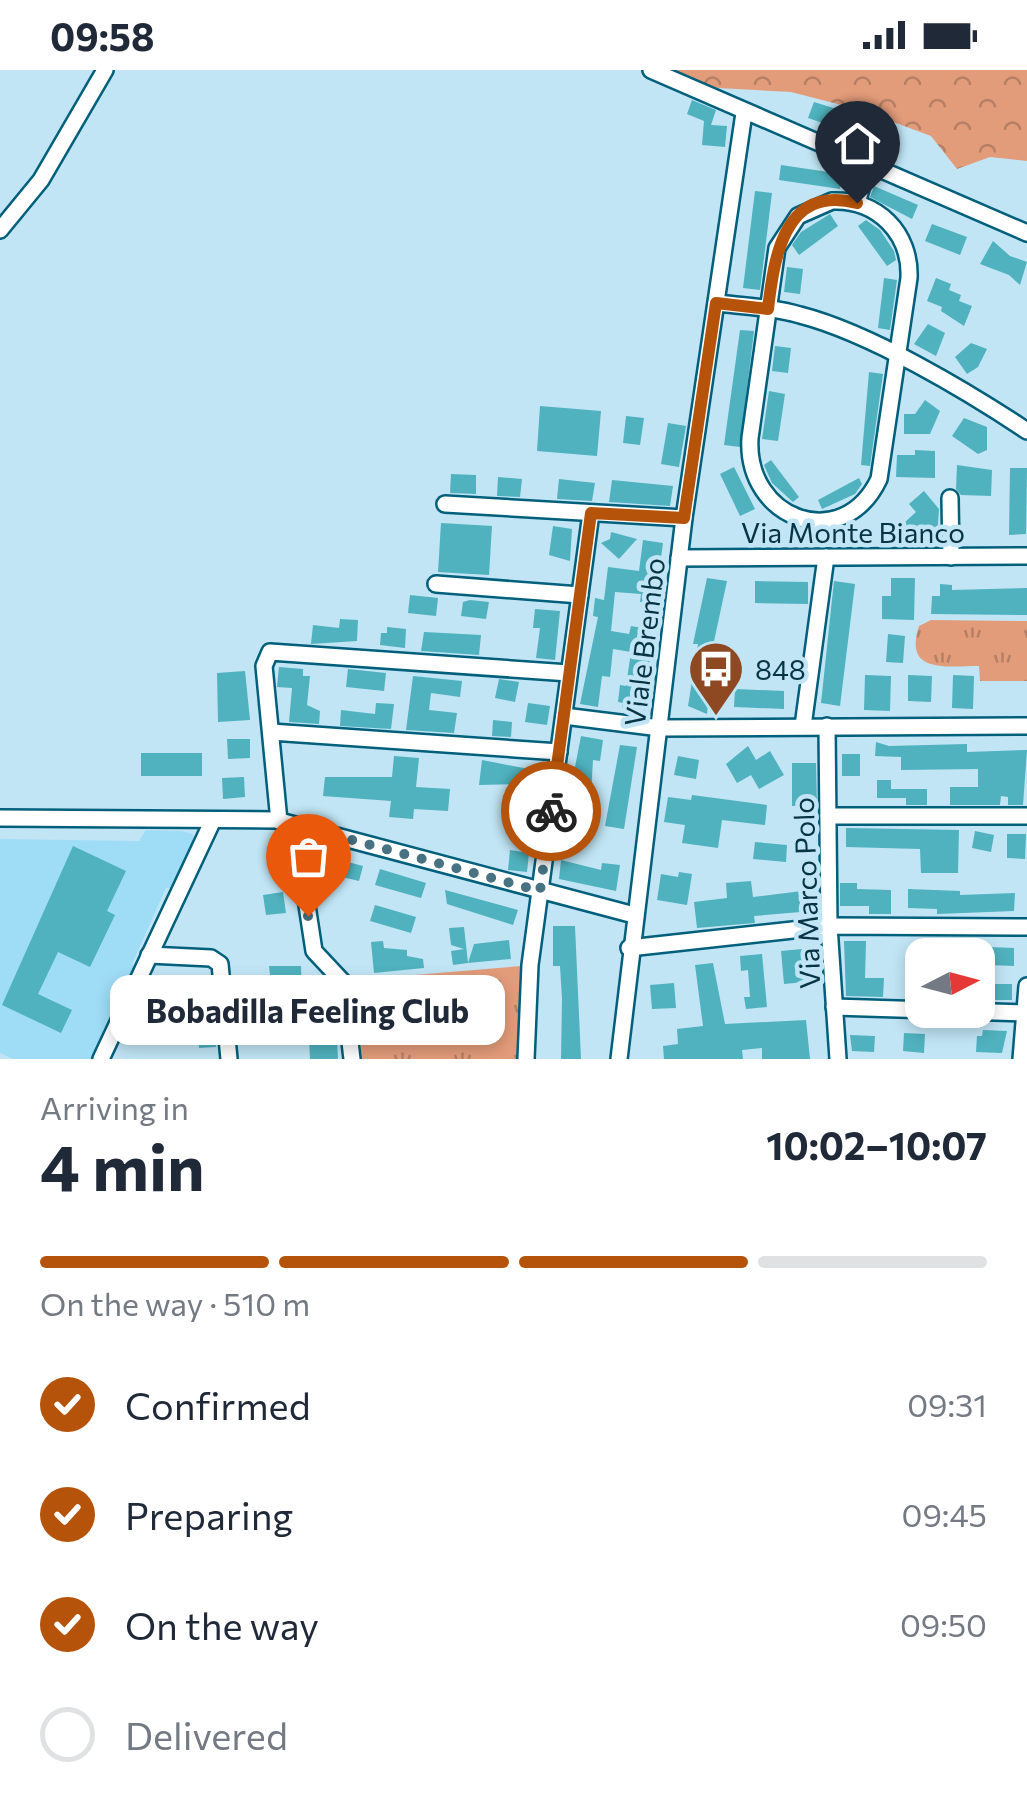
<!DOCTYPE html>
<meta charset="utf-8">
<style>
:root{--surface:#fff;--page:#f6f6f7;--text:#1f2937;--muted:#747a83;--line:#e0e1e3;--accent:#b45309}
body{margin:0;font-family:Commissioner,sans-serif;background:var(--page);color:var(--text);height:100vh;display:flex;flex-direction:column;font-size:38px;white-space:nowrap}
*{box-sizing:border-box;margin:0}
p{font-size:32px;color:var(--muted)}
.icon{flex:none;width:55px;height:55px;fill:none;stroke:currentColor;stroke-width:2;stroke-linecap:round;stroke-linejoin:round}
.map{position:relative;height:989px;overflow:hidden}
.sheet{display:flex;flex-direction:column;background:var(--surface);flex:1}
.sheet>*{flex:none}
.needle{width:65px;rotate:84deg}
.buttons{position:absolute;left:905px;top:868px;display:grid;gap:20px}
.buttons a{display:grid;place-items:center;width:90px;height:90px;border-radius:20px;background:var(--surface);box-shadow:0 5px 15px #0003;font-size:50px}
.pin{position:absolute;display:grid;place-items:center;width:85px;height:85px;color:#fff;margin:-102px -42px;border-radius:50% 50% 50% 0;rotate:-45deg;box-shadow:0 0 10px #0007}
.pin .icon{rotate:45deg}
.courier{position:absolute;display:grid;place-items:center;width:100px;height:100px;margin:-50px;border:8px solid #b45309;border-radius:50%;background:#fff;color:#222;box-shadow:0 2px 12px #0007}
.bubble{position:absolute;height:70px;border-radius:20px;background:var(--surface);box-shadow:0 5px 15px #0003;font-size:32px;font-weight:700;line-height:70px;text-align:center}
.headline em{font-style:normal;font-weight:700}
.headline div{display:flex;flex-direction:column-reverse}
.headline{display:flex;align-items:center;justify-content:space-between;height:170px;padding:0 40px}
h1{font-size:65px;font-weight:700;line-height:75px}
.bar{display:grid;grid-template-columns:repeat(4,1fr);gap:15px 10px;align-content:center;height:120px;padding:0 40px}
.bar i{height:12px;border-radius:8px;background:var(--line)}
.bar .current{background:var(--accent)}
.bar p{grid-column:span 4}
ol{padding:0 40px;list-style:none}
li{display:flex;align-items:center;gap:30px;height:110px}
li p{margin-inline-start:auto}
li .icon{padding:10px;border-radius:50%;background:var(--accent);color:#fff;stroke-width:4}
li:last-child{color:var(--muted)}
li i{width:55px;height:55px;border:5px solid var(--line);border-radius:50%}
.status{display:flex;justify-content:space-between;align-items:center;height:70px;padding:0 50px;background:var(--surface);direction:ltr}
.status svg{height:28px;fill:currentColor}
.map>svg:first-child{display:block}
</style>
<div class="status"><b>09:58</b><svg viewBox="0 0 49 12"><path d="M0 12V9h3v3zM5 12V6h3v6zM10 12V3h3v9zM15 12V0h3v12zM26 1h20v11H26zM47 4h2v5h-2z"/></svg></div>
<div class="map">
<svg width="1027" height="989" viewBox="0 0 1027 989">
<defs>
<pattern id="grass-tufts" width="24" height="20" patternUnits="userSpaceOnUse" patternTransform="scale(2.5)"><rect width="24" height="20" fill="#e39c7a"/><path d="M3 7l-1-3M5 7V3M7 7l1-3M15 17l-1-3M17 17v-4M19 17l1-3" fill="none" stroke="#b68066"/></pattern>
<pattern id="forest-crowns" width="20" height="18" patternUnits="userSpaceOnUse" patternTransform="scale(2.5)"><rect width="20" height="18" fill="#e39c7a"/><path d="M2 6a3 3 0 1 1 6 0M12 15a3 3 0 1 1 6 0" fill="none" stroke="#b68066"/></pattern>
</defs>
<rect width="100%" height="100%" fill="#c1e5f5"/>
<!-- built -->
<path fill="#9fdcf6" d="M146 760 182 761 193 764 195 775 177 818H166L132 894 138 903 96 989H13L0 983V769L139 771Z"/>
<!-- grass -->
<g fill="url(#grass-tufts)">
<path d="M931 550 1027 551V611H980L979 596C947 596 903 604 919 556Z"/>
<path d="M521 896 518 989H362L355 910Z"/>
</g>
<!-- forest -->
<path fill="url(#forest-crowns)" d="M661 0H1027V91L990 87 957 99 931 66 861 40 791 22 718 18Z"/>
<!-- building -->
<g fill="#4fb2be">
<path d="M692 30 716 40 711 55 727 56 725 77 702 75 704 51 687 44Z"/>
<path d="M814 32 846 42 840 59 808 48Z"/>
<path d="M781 95 842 104 840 119 779 110Z"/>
<path d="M874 116 918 135 912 149 870 127Z"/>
<path d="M755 121 772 123 760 220 743 218Z"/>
<path d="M830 144 838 156 799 185 792 175 801 162Z"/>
<path d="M866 150 880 160 894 181 896 190 887 196 858 156Z"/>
<path d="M932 154 967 167 960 185 925 171Z"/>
<path d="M993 171 1010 186 1027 192 1020 215 1009 205 980 194Z"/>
<path d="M787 197 803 199 800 224 784 222Z"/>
<path d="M884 208 897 210 890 260 878 258Z"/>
<path d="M936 208 951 214 949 220 961 225 959 231 972 236 964 256 941 241 942 237 927 231Z"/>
<path d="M928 254 945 263 936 286 914 274Z"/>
<path d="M740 260 754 261 740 377 724 375Z"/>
<path d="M971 273 987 279 978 297 967 304 955 287Z"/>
<path d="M775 276 791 278 788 303 772 301Z"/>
<path d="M869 302 883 304 870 396 861 395Z"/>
<path d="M769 321 785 324 778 371 762 369Z"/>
<path d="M925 330 940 341 930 364H904V344H915Z"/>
<path d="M540 336 601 341 597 386 537 381Z"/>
<path d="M626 346 644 348 640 375 623 373Z"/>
<path d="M964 348 987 357V380L978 384 952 366Z"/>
<path d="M668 353 686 356 679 397 661 394Z"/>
<path d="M915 380 935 381V408L896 407 897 385H915Z"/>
<path d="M771 390 799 427 793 432 772 413 764 395Z"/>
<path d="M957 395 992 400 991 426 961 425 956 419Z"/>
<path d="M734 397 755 439 740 446 720 404Z"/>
<path d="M1010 398H1027L1026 464 1009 465Z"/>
<path d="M451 404 476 405V424L450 423Z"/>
<path d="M498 407 522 409 520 427 497 426Z"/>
<path d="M859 408 862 414 855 424 822 439 818 430Z"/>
<path d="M559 409 595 413 592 431 557 429Z"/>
<path d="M612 410 673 416 670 436 609 432Z"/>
<path d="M924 421 939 439 937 467H904V453L916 442 909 434Z"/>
<path d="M441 453 492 456 489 505 438 502Z"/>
<path d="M553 456 572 459 570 491 549 485Z"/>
<path d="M611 462 637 469 619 489 601 473 610 469Z"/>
<path d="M643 470 663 473 660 495 646 493 652 534 640 532 641 524 615 522 611 561 629 564 631 556 653 560 645 642 622 638 623 633 618 632 620 615 626 616 631 582 613 579 610 607 602 606 598 637 580 634 598 547 593 546 595 528 604 530 608 497 639 501Z"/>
<path d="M707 508 727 511 713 576 707 644 688 636 698 574H693Z"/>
<path d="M891 508H915L914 550 882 549V526H891Z"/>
<path d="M755 511 808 512V534L755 533Z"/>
<path d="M834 511 855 514 840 636 821 633Z"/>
<path d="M940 514 952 515V520L1027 518V545L931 544 932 526H940Z"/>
<path d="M410 525 438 528 436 546 408 543Z"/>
<path d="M470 530 489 532 486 549 461 546 463 532Z"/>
<path d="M535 539 560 541 555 590 536 588 540 558H533Z"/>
<path d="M340 549 358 550 357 571 311 574 313 555 339 558Z"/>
<path d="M387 557 406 559 405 578 380 575 381 563H387Z"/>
<path d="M424 562 481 565 479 585 421 581Z"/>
<path d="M888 564 905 566 903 593 886 592Z"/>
<path d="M279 597 303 599V606H310L307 635 320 641 319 654 289 652 292 618 277 617Z"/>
<path d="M348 599 386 603 384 621 346 617Z"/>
<path d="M245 601 250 650 218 652 217 603Z"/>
<path d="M865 605 891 606 890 641 864 640Z"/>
<path d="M908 605 932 606 931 632 908 631Z"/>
<path d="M953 605 974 606 973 639 952 638Z"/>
<path d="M413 606 462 611 460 627 431 623 429 640 457 643 454 663 406 660Z"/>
<path d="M499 609 519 612 515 632 495 628Z"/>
<path d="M735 619 784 621V639L734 637Z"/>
<path d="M376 633 394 634 391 659 340 656 341 640 375 644Z"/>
<path d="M528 633 550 636 547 655 525 652Z"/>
<path d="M493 650 512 652 511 667 492 666Z"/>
<path d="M581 666 603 670 600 691 593 690 590 741 583 740 581 756 564 754Z"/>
<path d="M227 669H250V688L228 689Z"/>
<path d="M876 672 889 676 967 674V682L1027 680 1023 735H1008V727L1001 726 1000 735H950V717H978V699L901 700V687L875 686Z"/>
<path d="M620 675 637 677 624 759 605 756Z"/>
<path d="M748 676 756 690 770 681 784 705 759 719 751 705 737 713 726 694Z"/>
<rect x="141" y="683" width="61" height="23"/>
<rect x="842" y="684" width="18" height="22"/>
<path d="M394 686 419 688 416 717 450 719 448 741 414 739 413 749 389 747 391 731 323 726 325 707H392Z"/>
<path d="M678 686 699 690 696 709 674 705Z"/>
<path d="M482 690 539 701 534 749 514 745 521 714 479 715Z"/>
<path d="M792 693H816L817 735 792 736Z"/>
<path d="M244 707 245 727 223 729 222 708Z"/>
<path d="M877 710H891V719H927V735H906V728H877Z"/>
<path d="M692 725 767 735 765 755 722 750 718 778 682 773 685 755 664 752 668 727 691 730Z"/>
<path d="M846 758 959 760 958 803H921L920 779 846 777Z"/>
<path d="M975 761 994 765 991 782 972 778Z"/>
<path d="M1007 764H1026L1025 789 1007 788Z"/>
<path d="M755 772 787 775 786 792 753 789Z"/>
<path d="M73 776 126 801 107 841 115 845 90 897 58 882 38 924 72 940 61 963 2 935Z"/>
<path d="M510 780 529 783 527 802 508 800Z"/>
<path d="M325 786 363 796 359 811 321 802Z"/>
<path d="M561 790 601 800 602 793 620 795 616 821 559 809Z"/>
<path d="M380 799 426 813 421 828 375 815Z"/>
<path d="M679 802 692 804 687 835 657 830 661 804 678 807Z"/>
<path d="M751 811 753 827 810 820 812 841 754 846 755 853 697 858 694 832 727 828 726 813Z"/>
<path d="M840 813H857V819L891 820V844H869V836H840Z"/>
<path d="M908 819 960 821V825L1015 823 1014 841 937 844V839L908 838Z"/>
<path d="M445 820 518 840 513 855 447 834Z"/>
<path d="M283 822 286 843 266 845 263 825Z"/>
<path d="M375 835 416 847 411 863 370 851Z"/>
<path d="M553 856H575L581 989H561L562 929 560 896H553Z"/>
<path d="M464 857 468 893 453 895 451 881 464 879 451 875 449 858Z"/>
<path d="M509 870 511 889 468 893 474 874Z"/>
<path d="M383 871 384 878 407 880V886L423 889 424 898 374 903 371 872Z"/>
<path d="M844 871H866L865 908H884L883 927 846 926Z"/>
<path d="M919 875 940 876V885H919Z"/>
<path d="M988 877 1014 878V896L988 895Z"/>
<path d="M813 878 816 911 784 914 781 881Z"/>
<path d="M762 884 767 937 746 939 744 927H750L748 900 741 901 740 886Z"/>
<path d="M713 893 725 954 806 950 810 989H762V978L742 980 743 989H664L663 976 678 974 677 959 703 956 695 895Z"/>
<path d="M269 896H301L302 937 236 939 233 912H249L255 929H280L279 905H270Z"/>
<path d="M674 913 676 938 652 939 650 915Z"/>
<rect x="978" y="914" width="34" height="16"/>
<path d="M214 951 216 977 199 978 198 952Z"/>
<path d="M336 954 338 989H310L309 968 314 967V955Z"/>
<path d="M983 960 1007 961 1002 983 976 982 977 966H982Z"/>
<path d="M904 963 925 964 924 983 903 981Z"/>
<path d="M850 965 875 966 874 982 852 981Z"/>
</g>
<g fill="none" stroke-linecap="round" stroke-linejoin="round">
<!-- minor casing -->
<g stroke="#005f7b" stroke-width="20">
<g id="minor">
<path d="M651 0 1027 163"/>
<path d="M832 131C877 129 911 163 909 208L879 409C843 485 745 450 750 368L777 178 798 146Z"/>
<path d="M857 133 868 95"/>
<path d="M0 160 41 110 105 0"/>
<path d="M716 233C743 236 773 237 800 245 870 263 967 321 1027 361"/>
<path d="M950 428 951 487"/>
<path d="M445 434 684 448"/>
<path d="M679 488 1027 486"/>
<path d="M436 514 580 525"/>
<path d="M564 646 660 658 1027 656"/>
<path d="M803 656 826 487"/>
<path d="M827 656 829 856 838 989"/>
<path d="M271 662 559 682"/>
<path d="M828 746H1027"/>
<path d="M0 748 276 750 634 845"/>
<path d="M279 751 264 596 270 582 569 603"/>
<path d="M301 757 299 783 314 881 343 912 352 989"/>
<path d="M629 878 829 856 1027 857"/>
<path d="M149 885 211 888 220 894 229 989"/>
<path d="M834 937 1025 943"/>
<path d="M101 989 213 750"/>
<path d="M526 989 530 895 591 443"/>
<path d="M619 989 684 448 744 43"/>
<path d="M1021 989 1027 916"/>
</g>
</g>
<!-- minor -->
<use href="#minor" stroke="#fff" stroke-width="15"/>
</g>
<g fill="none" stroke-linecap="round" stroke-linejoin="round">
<!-- done -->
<path stroke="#477282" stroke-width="10" stroke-dasharray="0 18" d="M308 846 298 783 301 756 540 821 551 741"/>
<!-- route -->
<path stroke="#b45309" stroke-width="12" d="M551 741 591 443 684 448 716 233 768 239C774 188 784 114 857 133"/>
</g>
<!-- icons -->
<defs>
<g id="bus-pin" transform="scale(2.875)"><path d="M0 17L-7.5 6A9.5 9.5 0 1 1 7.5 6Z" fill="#8e4822" stroke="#c1e5f5"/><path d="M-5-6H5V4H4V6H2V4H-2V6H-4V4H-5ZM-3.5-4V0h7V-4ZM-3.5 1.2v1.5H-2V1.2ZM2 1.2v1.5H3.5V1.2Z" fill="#fff"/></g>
</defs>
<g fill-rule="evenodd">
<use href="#bus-pin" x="716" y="599"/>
</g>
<g text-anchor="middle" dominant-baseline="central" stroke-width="9" stroke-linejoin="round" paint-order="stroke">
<!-- street labels -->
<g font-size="28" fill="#063444" stroke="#c1e5f5">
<text x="853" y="462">Via Monte Bianco</text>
<text transform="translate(644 572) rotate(-83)">Viale Brembo</text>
<text transform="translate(806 823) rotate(-92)">Via Marco Polo</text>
</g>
<!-- poi labels -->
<g font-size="28" fill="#063444" stroke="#c1e5f5" text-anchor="start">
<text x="755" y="599">848</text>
</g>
</g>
</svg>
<div class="buttons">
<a><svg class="needle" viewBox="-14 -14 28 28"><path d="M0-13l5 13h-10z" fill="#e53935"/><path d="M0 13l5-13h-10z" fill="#747a83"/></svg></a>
</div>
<div class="pin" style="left:308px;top:846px;background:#ea580c"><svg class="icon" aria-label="bag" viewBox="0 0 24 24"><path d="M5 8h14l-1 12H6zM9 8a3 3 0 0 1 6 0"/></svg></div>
<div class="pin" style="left:857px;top:133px;background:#1f2937"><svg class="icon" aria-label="home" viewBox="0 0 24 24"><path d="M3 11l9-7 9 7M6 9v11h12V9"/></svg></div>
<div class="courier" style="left:551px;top:741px"><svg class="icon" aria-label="bike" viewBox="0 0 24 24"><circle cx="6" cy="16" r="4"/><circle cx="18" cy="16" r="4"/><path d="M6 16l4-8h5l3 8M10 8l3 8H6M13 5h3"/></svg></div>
<div class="bubble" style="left:110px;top:905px;width:395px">Bobadilla Feeling Club</div>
</div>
<section class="sheet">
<div class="headline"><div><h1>4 min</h1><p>Arriving in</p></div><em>10:02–10:07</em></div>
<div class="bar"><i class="current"></i><i class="current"></i><i class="current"></i><i></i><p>On the way · 510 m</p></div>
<ol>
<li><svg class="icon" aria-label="check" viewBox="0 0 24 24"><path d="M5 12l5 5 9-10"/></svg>Confirmed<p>09:31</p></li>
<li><svg class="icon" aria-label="check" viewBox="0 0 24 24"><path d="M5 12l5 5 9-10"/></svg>Preparing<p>09:45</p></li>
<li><svg class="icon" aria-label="check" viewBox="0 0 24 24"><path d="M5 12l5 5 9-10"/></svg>On the way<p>09:50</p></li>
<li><i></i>Delivered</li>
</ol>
</section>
